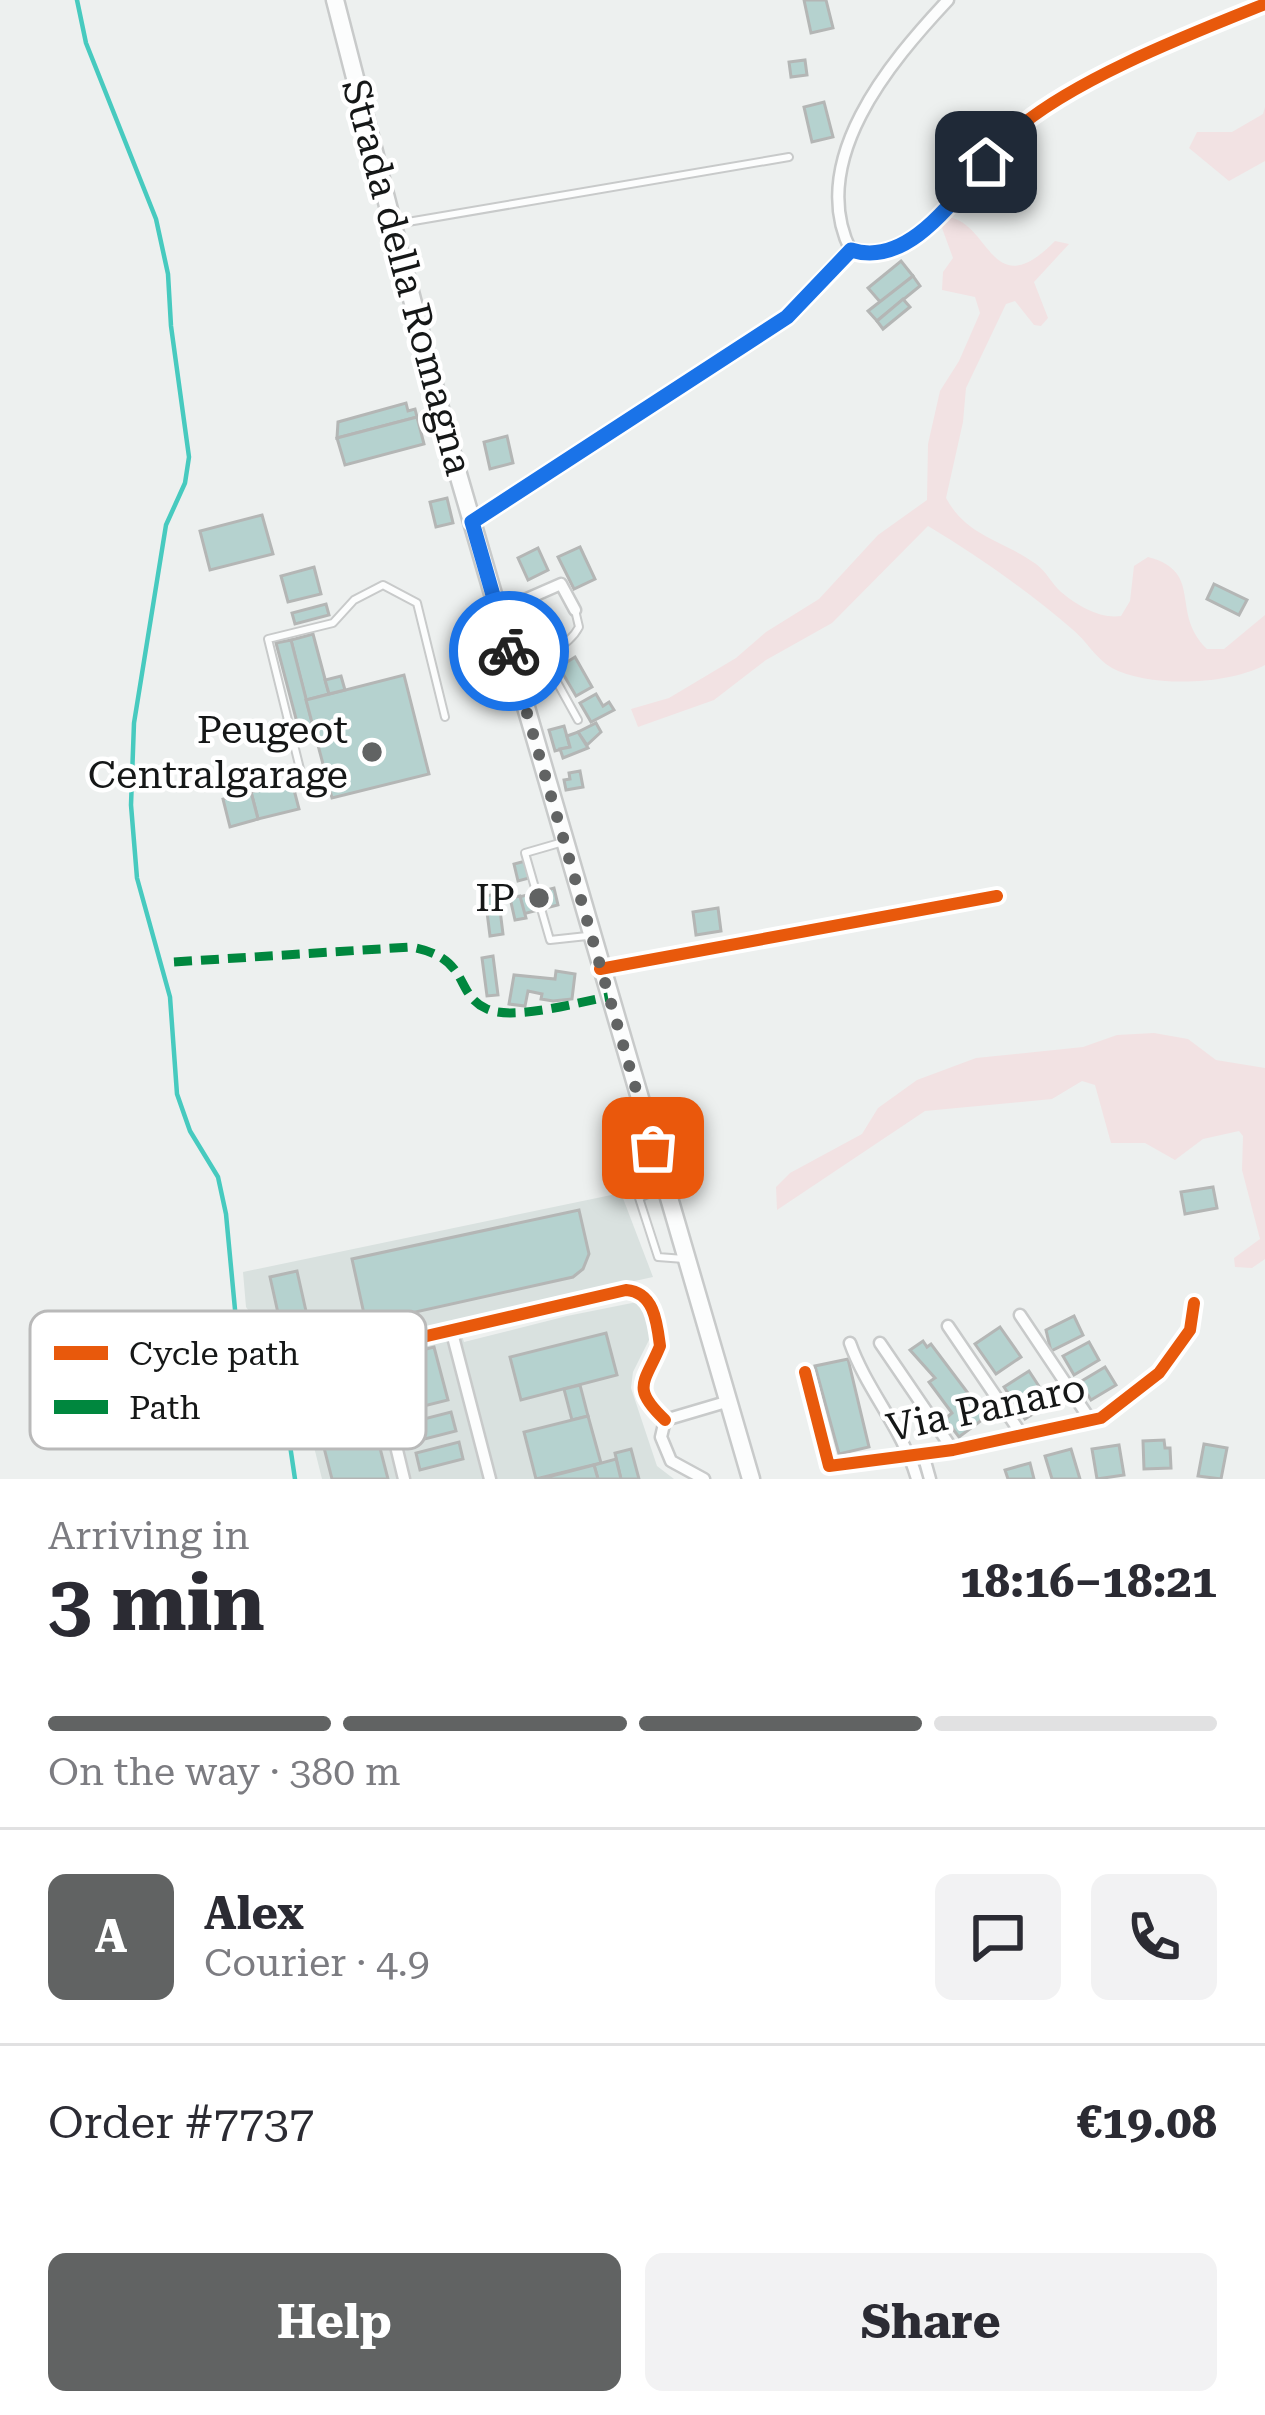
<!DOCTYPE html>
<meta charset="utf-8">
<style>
:root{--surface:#fff;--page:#f2f2f3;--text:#2b2b33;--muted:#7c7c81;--line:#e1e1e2;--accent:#616363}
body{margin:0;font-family:"Roboto Serif",serif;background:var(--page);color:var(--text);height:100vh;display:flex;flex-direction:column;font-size:45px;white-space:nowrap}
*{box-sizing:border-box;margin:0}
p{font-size:39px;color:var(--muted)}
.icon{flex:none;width:66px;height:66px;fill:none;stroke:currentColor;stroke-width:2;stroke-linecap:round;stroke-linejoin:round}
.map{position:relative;height:1479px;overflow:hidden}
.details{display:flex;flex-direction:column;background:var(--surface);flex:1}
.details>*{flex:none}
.pin{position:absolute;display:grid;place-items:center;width:102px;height:102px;color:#fff;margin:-51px;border-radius:24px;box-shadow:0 6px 18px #0006}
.courier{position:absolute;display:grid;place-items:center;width:120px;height:120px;margin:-60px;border:9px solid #1a73e8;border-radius:50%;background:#fff;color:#222;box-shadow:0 3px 15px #0007}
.headline em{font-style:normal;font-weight:700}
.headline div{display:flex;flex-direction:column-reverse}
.headline{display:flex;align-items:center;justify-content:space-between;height:204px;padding:0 48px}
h1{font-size:78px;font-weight:700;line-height:90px}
.bar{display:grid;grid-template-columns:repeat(4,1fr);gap:18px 12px;align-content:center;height:144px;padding:0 48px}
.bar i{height:15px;border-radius:9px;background:var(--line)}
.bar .current{background:var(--accent)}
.bar p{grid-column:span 4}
.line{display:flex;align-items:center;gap:30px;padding:0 48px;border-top:3px solid var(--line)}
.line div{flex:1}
.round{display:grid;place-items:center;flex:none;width:126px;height:126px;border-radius:18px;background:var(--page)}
.button{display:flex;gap:24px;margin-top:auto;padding:24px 48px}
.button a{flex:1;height:138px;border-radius:18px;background:var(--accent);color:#fff;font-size:48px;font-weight:700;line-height:138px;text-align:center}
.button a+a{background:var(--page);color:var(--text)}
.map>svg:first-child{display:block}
</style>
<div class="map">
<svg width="1265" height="1479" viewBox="0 0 1265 1479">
<rect width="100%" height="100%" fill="#edf0ef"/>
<!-- built -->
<path fill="#d9e1df" d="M621 1193 653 1277 457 1320 464 1342 567 1316 637 1302 641 1305 651 1336 633 1372 631 1388 657 1466 674 1479H322L297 1379 246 1307 243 1272Z"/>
<!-- green -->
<g fill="#f2e2e3">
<path d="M1265 107V161L1229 181 1189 148 1197 132H1232L1263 114Z"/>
<path d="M948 217C991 223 991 306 1055 241L1069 244 1034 282 1048 318 1041 326 1034 325 1015 301 1006 304 966 388 963 422 946 498C967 537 1003 540 1036 564 1046 571 1052 584 1061 592 1078 606 1100 619 1121 616L1130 601 1134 566 1148 557C1205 572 1169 612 1207 649H1224L1265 615V665C1228 685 1149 688 1112 668 1095 658 1086 640 1072 629 1028 591 978 556 928 526L832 623 766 660 714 700 638 727 631 709 669 698 736 658 766 632 819 599 878 535 927 500 928 444 940 391 959 361 980 313 975 297 942 290 943 272 953 258 942 228Z"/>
<path d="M1154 1033 1188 1039 1216 1060 1265 1068V1259L1252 1268 1235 1267 1234 1258 1260 1239 1242 1170 1243 1136 1239 1131 1203 1139 1175 1160 1145 1143H1111L1095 1085 1082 1081 1052 1099 925 1111 777 1210 776 1187 790 1173 862 1134 878 1108 917 1080 976 1058 1083 1047 1117 1035Z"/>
</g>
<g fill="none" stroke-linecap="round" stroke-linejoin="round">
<!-- stream -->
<path stroke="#47cabf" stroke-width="4.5" d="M77 0 86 43 156 219 168 274 171 326 189 457 185 483 166 525 134 723 131 805 137 878 170 997 177 1094 190 1131 218 1177 226 1214 236 1320 245 1337 278 1364 295 1479"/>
</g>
<!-- building -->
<g fill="#b5d2cf" stroke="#b4b6b5" stroke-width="3">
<path d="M804 0H826L833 28 811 33Z"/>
<path d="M805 60 807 75 791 77 789 62Z"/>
<path d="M824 102 833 137 812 142 804 107Z"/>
<path d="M901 261 913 276 881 303 868 288Z"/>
<path d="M913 276 920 286 877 321 868 311Z"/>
<path d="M903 299 910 307 883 329 877 321Z"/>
<path d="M406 403 408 411 415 409 417 417 337 438 338 422Z"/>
<path d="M417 417 424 444 345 465 337 438Z"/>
<path d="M507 436 513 463 490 469 484 442Z"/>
<path d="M447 498 453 523 436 527 430 502Z"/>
<path d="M262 515 273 554 210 570 200 531Z"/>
<path d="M580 547 595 579 574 589 558 557Z"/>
<path d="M538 548 548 570 528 580 518 558Z"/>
<path d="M314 567 321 594 288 602 281 576Z"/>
<path d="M1214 584 1247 600 1239 615 1207 599Z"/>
<path d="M326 604 329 615 295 624 292 613Z"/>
<path d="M313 634 329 694 306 700 291 640Z"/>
<path d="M291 640 314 730 300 734 276 643Z"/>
<path d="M575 657 592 687 576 696 559 667Z"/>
<path d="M404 675 429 774 332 798 306 700Z"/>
<path d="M341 676 345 690 329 694 325 680Z"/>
<path d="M596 694 603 706 609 702 614 710 591 722 580 703Z"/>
<path d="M596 723 601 732 587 745 578 732Z"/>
<path d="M564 726 570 747 555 751 549 730Z"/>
<path d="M578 732 588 748 563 758 560 749 570 747 567 736Z"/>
<path d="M580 771 583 787 566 790 564 780 570 779 569 773Z"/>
<path d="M292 782 299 809 258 819 251 792Z"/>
<path d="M251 792 258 819 230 827 223 799Z"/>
<path d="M529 860 533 877 518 881 514 864Z"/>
<path d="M554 888 558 905 523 914 519 897Z"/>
<path d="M498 894 503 934 490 936 485 896Z"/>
<path d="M520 896 526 918 515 920 510 898Z"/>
<path d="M718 908 721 931 696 935 693 912Z"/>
<path d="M493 956 498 995 487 996 482 958Z"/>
<path d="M556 971 575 974 572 999 553 1001 541 999 542 994 528 991 525 1006 509 1004 514 975 555 979Z"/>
<path d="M1213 1187 1217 1208 1185 1214 1181 1192Z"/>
<path d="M579 1210 589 1254 583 1269 573 1277 366 1323 352 1259Z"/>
<path d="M297 1271 310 1329 292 1333 289 1320 280 1322 270 1277Z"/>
<path d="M1074 1316 1083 1335 1051 1351 1046 1330Z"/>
<path d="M1000 1327 1021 1357 996 1374 975 1344Z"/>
<path d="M606 1333 617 1375 521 1400 510 1357Z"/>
<path d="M923 1341 927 1347 931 1344 986 1417 959 1437 945 1419 952 1413 929 1382 935 1378 910 1350Z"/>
<path d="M1089 1342 1099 1360 1074 1375 1063 1356Z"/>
<path d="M434 1347 448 1400 404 1411 390 1358Z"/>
<path d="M848 1359 869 1447 839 1454 815 1366Z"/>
<path d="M358 1363 388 1479H332L306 1377Z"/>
<path d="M1105 1367 1116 1385 1091 1400 1080 1382Z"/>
<path d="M1029 1371 1050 1403 1025 1419 1004 1387Z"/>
<path d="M580 1385 588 1416 572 1420 564 1389Z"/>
<path d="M451 1412 456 1431 413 1442 408 1423Z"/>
<path d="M588 1416 601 1463 536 1479 524 1432Z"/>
<path d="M1164 1440 1165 1448H1170L1171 1468 1144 1469 1143 1441Z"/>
<path d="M459 1442 463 1459 420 1470 416 1453Z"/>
<path d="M1204 1444 1227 1448 1221 1479 1198 1476Z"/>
<path d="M1119 1445 1124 1475 1097 1479 1092 1449Z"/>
<path d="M631 1449 639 1479H621L615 1453Z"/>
<path d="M1071 1449 1080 1479H1052L1045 1456Z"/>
<path d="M616 1459 621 1479H598L594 1465Z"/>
<path d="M1030 1463 1034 1479H1008L1005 1470Z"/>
<path d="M594 1465 598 1479H540Z"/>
</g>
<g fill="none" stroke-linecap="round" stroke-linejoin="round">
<!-- lane casing -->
<g stroke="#c8caca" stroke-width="10">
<g id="lane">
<path d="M396 224 789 157"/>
<path d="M542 655 578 720"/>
<path d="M515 661C540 656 567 650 579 627L575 610"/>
<path d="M301 773 268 639 333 623 354 600 383 585 417 603 445 717"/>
<path d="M563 842 525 853 550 940 587 936"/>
<path d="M662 1188 639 1198 658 1257 684 1259"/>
</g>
</g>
<!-- street casing -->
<g stroke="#c8caca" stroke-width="15">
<g id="street">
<path d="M851 251C920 271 970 171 1012 133 1071 80 1190 34 1265 4"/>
<path d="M851 251C806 161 890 62 948 0"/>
<path d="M472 522 787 317 851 251"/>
<path d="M497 612 561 584 575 610"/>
<path d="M600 969 997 896"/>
<path d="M1020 1315 1091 1421"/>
<path d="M948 1326 1022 1435"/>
<path d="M451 1329 490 1479"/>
<path d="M850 1343C867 1391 903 1429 917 1479"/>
<path d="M880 1343 953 1450"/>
<path d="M372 1347 404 1479"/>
<path d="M301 1365 626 1290C654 1292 657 1322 660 1346 645 1383 630 1387 665 1420"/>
<path d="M805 1372 829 1466 953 1450 1101 1418 1159 1373 1190 1330 1194 1303"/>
<path d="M665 1420 661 1437 671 1461 704 1479"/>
<path d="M665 1420 726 1402"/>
<path d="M923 1454 930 1479"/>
</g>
</g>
<!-- primary casing -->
<g stroke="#c8caca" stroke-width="21">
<path id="primary" d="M335 0 449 443 751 1479"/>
</g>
<!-- lane -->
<use href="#lane" stroke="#fcfdfd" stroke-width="6"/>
<!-- street -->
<use href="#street" stroke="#fcfdfd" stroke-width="10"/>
<!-- primary -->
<use href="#primary" stroke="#fcfdfd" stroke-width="16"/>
<!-- quiet -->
<g stroke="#00873e" stroke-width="9" stroke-dasharray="18 9" stroke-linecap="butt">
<path d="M174 962 411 947C472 958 453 994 487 1009 513 1021 579 1002 608 997"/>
<path d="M223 1343C256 1367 260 1375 301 1365"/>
</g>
<!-- cycleway casing -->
<g stroke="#fff" stroke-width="20">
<g id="cycleway">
<path d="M472 522 787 317 851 251C920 271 970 171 1012 133 1071 80 1190 34 1265 4"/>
<path d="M600 969 997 896"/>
<path d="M301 1365 626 1290C654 1292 657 1322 660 1346 645 1383 630 1387 665 1420"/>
<path d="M805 1372 829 1466 953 1450 1101 1418 1159 1373 1190 1330 1194 1303"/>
</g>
</g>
<!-- cycleway -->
<use href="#cycleway" stroke="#e8590c" stroke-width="12"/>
</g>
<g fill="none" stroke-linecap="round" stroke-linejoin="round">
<!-- done -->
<path stroke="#616363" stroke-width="12" stroke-dasharray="0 21.6" d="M509 651 653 1148"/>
<!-- route -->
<path stroke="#1a73e8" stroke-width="15" d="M509 651 472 522 787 317 851 250C908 268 953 200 986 162"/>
</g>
<!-- markers -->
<g fill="#616363" stroke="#fff" stroke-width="4.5">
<circle cx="372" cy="752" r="12"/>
<circle cx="539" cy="898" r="12"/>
</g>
<g text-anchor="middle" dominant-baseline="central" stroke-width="9" stroke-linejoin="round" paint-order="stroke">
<!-- street labels -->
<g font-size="39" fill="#151717" stroke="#fff">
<text transform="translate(407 277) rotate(75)">Strada della Romagna</text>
<text transform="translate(986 1408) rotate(-12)">Via Panaro</text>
</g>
<!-- poi labels -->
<g font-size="39" fill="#151717" stroke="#fff" text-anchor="end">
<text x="348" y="730">Peugeot<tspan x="348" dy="45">Centralgarage</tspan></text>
<text x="515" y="898">IP</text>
</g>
</g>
<!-- legend -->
<rect x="30" y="1311" width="396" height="138" rx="18" fill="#fff" stroke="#b9b9b9" stroke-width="3"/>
<rect x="54" y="1346" width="54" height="14" fill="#e8590c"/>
<rect x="54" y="1400" width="54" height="14" fill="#00873e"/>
<g font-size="33" fill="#151717">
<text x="129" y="1365">Cycle path</text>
<text x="129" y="1419">Path</text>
</g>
</svg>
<div class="pin" style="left:653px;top:1148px;background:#ea580c"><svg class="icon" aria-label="bag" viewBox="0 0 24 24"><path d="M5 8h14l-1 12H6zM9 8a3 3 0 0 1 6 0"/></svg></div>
<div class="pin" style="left:986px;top:162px;background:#1f2937"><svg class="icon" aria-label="home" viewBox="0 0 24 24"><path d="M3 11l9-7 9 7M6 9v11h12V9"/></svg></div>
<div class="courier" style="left:509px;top:651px"><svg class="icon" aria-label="bike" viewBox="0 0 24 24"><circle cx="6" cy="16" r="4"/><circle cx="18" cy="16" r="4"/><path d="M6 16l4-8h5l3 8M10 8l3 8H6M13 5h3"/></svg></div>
</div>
<section class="details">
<div class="headline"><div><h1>3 min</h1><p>Arriving in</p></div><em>18:16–18:21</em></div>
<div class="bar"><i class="current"></i><i class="current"></i><i class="current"></i><i></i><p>On the way · 380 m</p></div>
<div class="line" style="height:216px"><b class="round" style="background:var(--accent);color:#fff">A</b><div><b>Alex</b><p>Courier · 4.9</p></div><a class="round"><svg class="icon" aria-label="chat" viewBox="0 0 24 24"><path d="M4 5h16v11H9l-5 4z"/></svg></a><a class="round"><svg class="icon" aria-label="phone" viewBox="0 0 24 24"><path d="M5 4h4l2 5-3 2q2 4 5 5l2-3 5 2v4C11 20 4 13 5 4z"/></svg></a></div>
<div class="line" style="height:156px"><div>Order #7737</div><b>€19.08</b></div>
<div class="button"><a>Help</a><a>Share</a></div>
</section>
